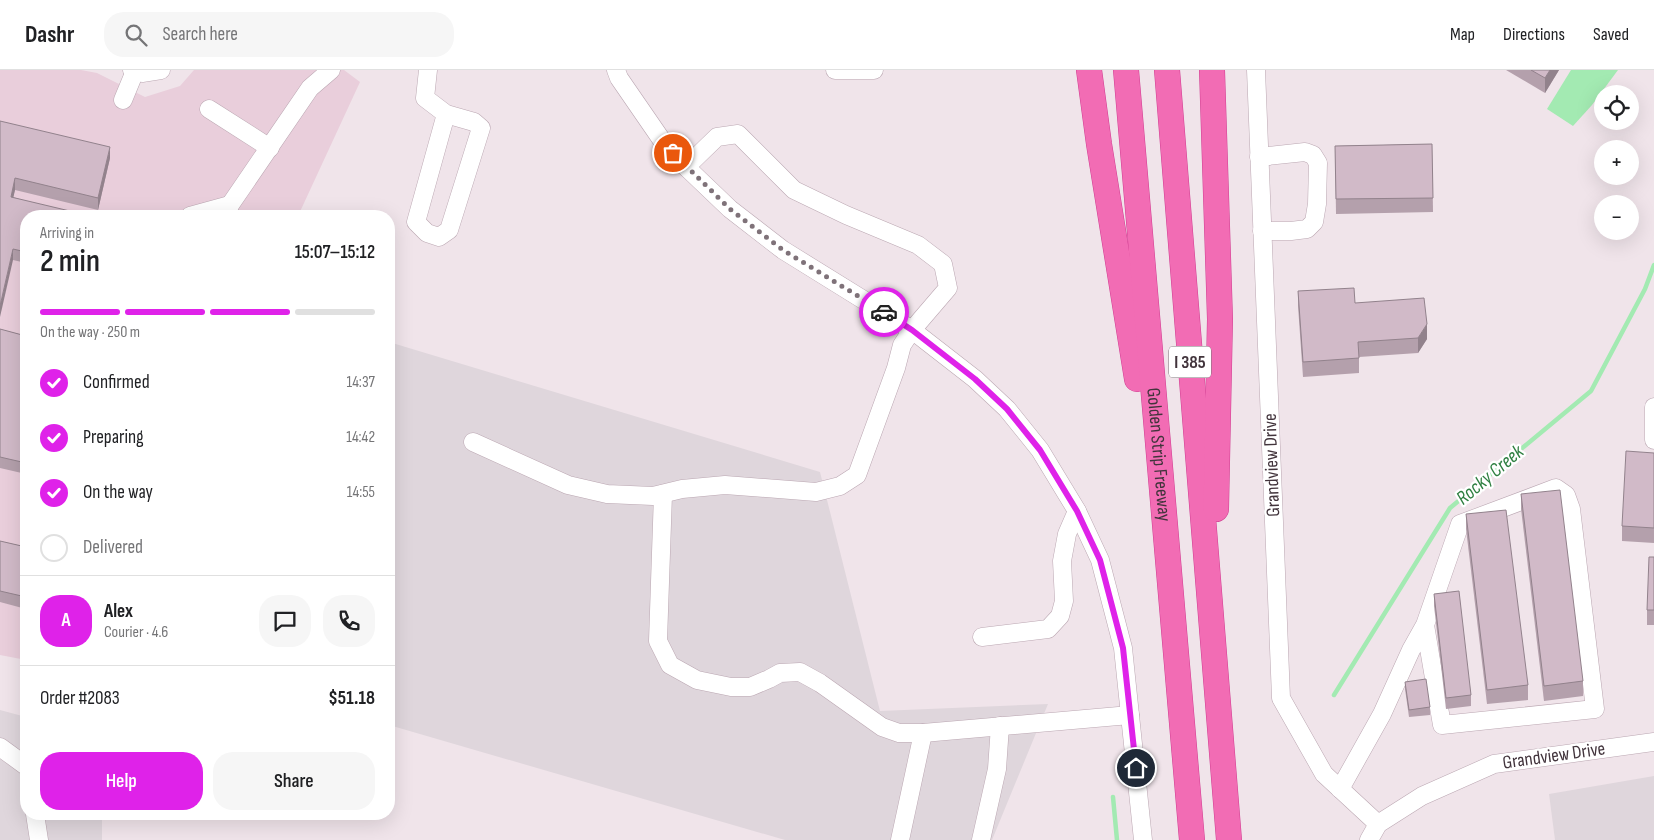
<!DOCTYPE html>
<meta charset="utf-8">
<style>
:root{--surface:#fff;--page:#f6f6f6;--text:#202124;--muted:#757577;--line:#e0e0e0;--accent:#df22e9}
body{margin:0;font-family:"Sofia Sans Condensed",sans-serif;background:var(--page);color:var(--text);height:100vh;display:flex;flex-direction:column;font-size:19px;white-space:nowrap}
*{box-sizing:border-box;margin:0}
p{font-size:16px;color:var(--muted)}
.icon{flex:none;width:28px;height:28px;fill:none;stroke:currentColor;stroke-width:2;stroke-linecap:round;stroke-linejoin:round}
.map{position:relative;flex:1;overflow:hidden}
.drawer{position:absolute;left:20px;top:140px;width:375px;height:610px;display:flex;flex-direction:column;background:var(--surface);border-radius:20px;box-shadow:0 5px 20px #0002}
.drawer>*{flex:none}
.buttons{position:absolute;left:1594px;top:15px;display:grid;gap:10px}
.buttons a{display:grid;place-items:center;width:45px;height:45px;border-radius:50%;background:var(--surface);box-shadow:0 5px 20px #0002;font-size:25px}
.pin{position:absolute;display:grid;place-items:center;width:42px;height:42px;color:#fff;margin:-21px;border:2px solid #fff;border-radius:50%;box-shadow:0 1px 5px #0007}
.courier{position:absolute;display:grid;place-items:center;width:50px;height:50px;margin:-25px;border:4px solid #df22e9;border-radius:50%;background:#fff;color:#222;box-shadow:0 1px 6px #0007}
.overview em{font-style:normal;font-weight:600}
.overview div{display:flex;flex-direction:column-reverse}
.overview{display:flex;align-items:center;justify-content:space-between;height:85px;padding:0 20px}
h1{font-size:32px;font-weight:600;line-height:38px}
.bar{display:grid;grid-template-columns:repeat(4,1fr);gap:8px 5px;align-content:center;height:60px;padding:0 20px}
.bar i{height:6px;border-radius:4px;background:var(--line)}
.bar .on{background:var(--accent)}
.bar p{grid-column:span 4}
.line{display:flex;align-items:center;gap:12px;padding:0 20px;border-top:1px solid var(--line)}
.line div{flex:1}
.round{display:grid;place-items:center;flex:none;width:52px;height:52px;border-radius:20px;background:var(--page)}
ol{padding:0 20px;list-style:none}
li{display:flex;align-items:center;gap:15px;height:55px}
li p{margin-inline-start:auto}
li .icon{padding:5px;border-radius:50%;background:var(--accent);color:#fff;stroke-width:4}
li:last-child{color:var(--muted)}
li i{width:28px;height:28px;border:2px solid var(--line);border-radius:50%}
.primary-button{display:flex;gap:10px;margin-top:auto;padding:10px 20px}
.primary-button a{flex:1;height:58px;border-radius:20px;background:var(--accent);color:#fff;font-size:20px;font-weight:600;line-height:58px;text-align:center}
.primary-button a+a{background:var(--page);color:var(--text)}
header{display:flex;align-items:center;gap:30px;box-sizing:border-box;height:70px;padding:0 25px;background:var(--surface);border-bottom:1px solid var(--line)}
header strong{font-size:24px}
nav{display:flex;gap:28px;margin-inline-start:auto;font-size:18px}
.search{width:350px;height:45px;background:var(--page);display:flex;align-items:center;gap:12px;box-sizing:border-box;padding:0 18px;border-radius:20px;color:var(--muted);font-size:19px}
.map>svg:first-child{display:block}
</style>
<header>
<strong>Dashr</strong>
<div class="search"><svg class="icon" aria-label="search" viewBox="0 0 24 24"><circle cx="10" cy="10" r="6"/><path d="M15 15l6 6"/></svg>Search here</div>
<nav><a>Map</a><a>Directions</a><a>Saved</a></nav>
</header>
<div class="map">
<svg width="1654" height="770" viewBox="0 0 1654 770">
<rect width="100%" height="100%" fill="#f0e4ea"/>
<!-- industrial -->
<g fill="#dfd6dc">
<path d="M389 272 820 402 880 641 1048 634 992 770H785L389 655Z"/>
<path d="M0 640 26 647V744H102V770H0Z"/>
<path d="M1654 706V770H1555L1549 724Z"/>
</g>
<!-- education -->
<path fill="#e9cedb" d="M0 0H81L97 3 145 27 180 16 194 0H344L360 12 298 146H26V590L0 585Z"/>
<!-- water -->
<path fill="#a3eab2" d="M1571 0H1618L1592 35 1573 56 1547 39Z"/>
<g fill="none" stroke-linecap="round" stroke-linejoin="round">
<!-- stream -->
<g stroke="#a3eab2" stroke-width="4.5">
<path d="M1334 625 1450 438 1591 321 1645 219 1654 195"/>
<path d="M1113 727 1117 770"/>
</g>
<!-- minor casing -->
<g stroke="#bba7b2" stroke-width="19">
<g id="minor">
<path d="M132 0 142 3 161 0"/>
<path d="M428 0 425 28 446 44 474 52 481 58 449 160 439 167 427 163 416 152 446 44"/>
<path d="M616 0 619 8 661 69 686 97 730 139 783 180 912 260 975 309 1007 339 1040 380 1077 441 1100 490 1123 578 1143 770"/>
<path d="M835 0H874"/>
<path d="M1256 0 1281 628 1324 704 1378 754"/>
<path d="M123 30 135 1"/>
<path d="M209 39 270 78"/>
<path d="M1259 87 1305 82 1313 85 1318 93 1317 134 1314 152 1307 159 1291 161H1262"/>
<path d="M190 146 230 135"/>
<path d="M225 146 230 135 310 18 331 0"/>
<path d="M1654 337V370"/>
<path d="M473 372 568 415 607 424 653 426 682 419 725 415 816 422 840 416 857 405 896 298 902 275 912 260 948 218 943 194 918 175 846 145 794 120 738 64 717 67 686 97"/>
<path d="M663 424 658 571 670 595 697 610 731 617H750L769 609 780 603 800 602 820 613 882 657 899 663H923L1130 645"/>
<path d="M982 567 1048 559 1060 546 1064 531 1062 491 1067 464 1077 441"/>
<path d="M0 677 26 696"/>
<path d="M1340 719 1382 644 1411 580 1425 555 1460 454 1556 418 1566 425 1571 439 1595 639 1442 655 1425 555"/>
<path d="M35 744 39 770"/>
<path d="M900 770 923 663"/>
<path d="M981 770 997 699 1000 656"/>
<path d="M1369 770 1378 754 1422 726 1494 694 1654 672"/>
</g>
</g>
<!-- highway casing -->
<g stroke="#d03e91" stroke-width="26">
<g id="highway">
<path d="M1089 0 1099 74 1137 309"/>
<path id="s1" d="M1126 0 1192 770"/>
<path d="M1167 0 1229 770"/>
<path d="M1212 0 1220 249 1216 439"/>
</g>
</g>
<!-- minor -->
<use href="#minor" stroke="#fff" stroke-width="18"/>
<!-- highway -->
<use href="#highway" stroke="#f26cb4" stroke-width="25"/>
</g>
<!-- wall -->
<g fill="#b4a0ac">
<path d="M1506 0H1559L1545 23Z"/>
<path d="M0 51 110 88 98 140 15 120 13 127 74 146H26V193L13 190Z"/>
<path d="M1432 74 1433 142 1336 144 1335 76Z"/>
<path d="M1298 221 1355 233 1427 269 1418 283 1359 287V303L1303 307 1298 236Z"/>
<path d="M0 259 26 266V404L0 398Z"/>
<path d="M1654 383V473L1622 471V456Z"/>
<path d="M1521 424 1583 611V626L1544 631 1521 439Z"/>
<path d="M1466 444 1528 615V630L1487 634 1466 459Z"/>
<path d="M0 471 26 477V539L0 532Z"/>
<path d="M1654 487V555H1647V540Z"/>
<path d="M1434 524 1471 625V636L1446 639 1434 536Z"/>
<path d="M1405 612 1430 637V645L1409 647 1405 619Z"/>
</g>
<!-- shaded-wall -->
<g fill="#92828c">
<path d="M1550 0H1559L1545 23V8Z"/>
<path d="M110 77V88L98 140V128Z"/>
<path d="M15 108V120L11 138V127Z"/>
<path d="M13 179V190L0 247V236Z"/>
<path d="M1427 254V269L1418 283V268Z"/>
</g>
<!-- building -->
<g fill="#d1bac8" stroke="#92828c">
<path d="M1531 0H1550L1545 8Z"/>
<path d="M0 51 110 77 98 128 15 108 11 127 74 142 73 146H26V182L13 179 0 236Z"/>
<path d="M1432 74 1433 128 1336 129 1335 76Z"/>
<path d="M1354 218 1355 233 1424 228 1427 254 1418 268 1358 272 1359 288 1303 292 1298 221Z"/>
<path d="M0 259 26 266V393L0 387Z"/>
<path d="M1626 381 1654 383V458L1622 456Z"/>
<path d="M1560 420 1583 611 1544 616 1521 424Z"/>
<path d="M1506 440 1528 615 1487 620 1466 444Z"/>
<path d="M0 471 26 477V527L0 521Z"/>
<path d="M1649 487H1654V540H1647Z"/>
<path d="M1459 521 1471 625 1446 628 1434 524Z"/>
<path d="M1426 609 1430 637 1409 640 1405 612Z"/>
</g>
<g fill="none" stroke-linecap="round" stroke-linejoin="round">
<!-- done -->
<path stroke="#7f7279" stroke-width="5" stroke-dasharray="0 9" d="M673 83 730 139 783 180 884 242"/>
<!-- route -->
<path stroke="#df22e9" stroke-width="6" d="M884 242 912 260 975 309 1007 339 1040 380 1077 441 1100 490 1123 578 1136 698"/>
</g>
<g text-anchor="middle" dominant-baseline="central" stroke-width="4.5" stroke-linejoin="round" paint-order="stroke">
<!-- shield labels -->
<rect fill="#fff" stroke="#7b7176" stroke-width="1" x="1169" y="276.5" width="42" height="31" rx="4"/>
<g font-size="18" font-weight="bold" fill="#42343c">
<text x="1190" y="292">I 385</text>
</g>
<!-- street labels -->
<g font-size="19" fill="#42343c" stroke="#fff">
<text stroke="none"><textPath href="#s1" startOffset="386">Golden Strip Freeway</textPath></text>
<text transform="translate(1272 395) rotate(-92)">Grandview Drive</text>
<text transform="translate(1554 686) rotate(-8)">Grandview Drive</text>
</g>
<!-- water labels -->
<g font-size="20" font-style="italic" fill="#2e7f40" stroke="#fff">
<text transform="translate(1490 405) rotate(-40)">Rocky Creek</text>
</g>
</g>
</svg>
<div class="buttons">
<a><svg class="icon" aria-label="locate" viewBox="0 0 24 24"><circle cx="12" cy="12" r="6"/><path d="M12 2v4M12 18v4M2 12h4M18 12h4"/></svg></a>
<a>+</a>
<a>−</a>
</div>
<div class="pin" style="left:673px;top:83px;background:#ea580c"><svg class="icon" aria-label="bag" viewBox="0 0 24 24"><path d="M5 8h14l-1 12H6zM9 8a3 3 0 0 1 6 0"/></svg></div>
<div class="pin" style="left:1136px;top:698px;background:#1f2937"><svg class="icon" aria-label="home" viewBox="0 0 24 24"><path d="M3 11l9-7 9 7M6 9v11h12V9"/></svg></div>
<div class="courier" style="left:884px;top:242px"><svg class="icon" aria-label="car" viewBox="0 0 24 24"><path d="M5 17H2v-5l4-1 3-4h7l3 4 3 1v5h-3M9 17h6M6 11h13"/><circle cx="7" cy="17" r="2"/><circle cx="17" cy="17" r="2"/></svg></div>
<section class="drawer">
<div class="overview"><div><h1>2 min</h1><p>Arriving in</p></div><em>15:07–15:12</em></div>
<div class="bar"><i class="on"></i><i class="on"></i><i class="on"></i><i></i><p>On the way · 250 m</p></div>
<ol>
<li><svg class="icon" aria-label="check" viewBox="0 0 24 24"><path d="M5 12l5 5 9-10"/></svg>Confirmed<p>14:37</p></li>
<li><svg class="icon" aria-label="check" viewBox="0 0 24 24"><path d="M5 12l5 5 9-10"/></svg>Preparing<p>14:42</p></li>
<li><svg class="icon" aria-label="check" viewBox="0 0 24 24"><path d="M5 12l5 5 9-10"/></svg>On the way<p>14:55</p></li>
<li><i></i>Delivered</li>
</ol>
<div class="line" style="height:90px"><b class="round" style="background:var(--accent);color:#fff">A</b><div><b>Alex</b><p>Courier · 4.6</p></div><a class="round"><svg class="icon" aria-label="chat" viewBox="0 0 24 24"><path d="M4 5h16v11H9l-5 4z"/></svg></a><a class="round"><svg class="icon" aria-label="phone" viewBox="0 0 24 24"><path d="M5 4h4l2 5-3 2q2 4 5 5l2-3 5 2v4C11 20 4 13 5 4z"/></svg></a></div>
<div class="line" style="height:65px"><div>Order #2083</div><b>$51.18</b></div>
<div class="primary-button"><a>Help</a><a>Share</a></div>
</section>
</div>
